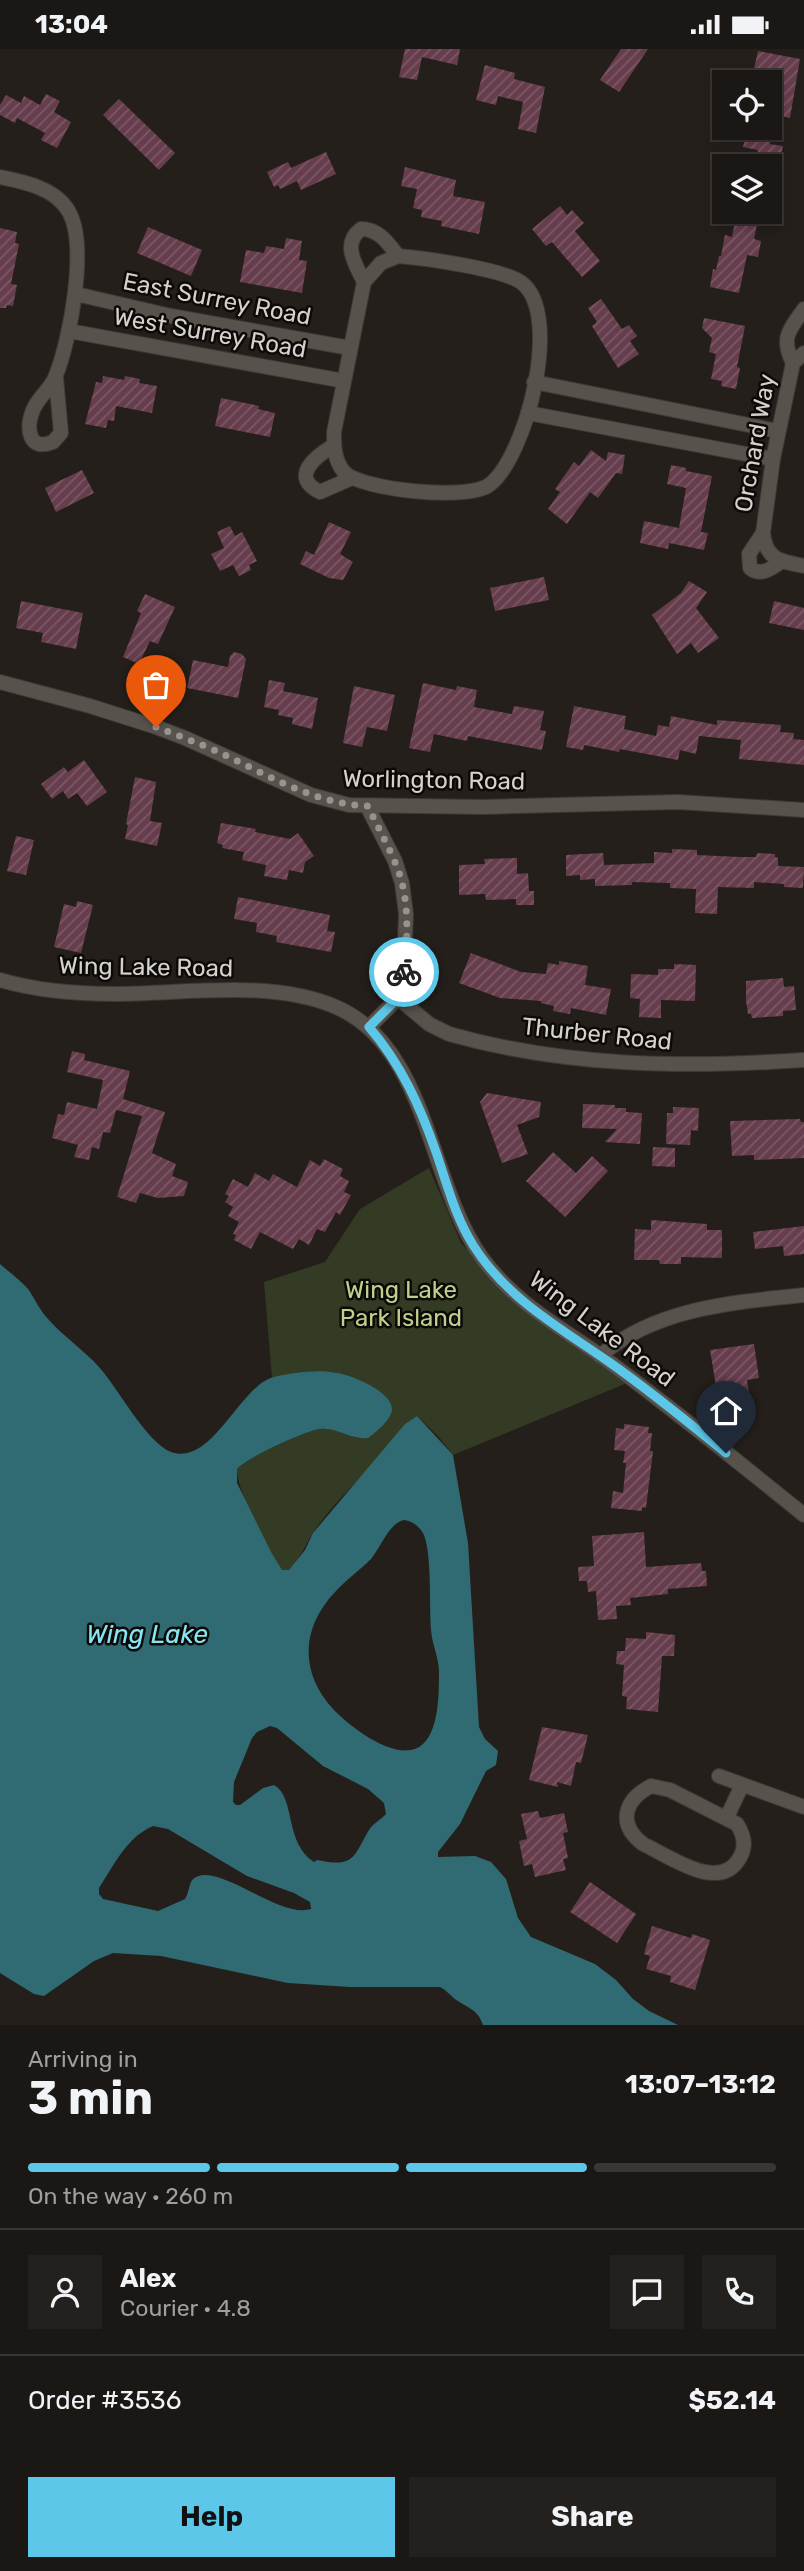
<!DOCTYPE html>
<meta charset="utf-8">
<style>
:root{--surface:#1b1714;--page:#24201d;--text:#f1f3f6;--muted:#a09fa0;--line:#393634;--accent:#5cc7e8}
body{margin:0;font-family:Rubik,sans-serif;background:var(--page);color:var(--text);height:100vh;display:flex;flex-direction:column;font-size:26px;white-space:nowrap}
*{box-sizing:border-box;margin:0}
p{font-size:23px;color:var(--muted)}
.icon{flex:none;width:38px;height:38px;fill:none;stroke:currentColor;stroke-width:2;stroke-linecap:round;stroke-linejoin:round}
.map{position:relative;height:1976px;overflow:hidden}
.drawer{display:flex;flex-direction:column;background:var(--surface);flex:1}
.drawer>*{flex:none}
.fabs{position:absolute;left:712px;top:21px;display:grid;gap:14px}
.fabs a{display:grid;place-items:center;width:70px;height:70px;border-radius:0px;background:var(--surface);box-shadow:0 4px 10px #0003,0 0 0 2px var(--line);font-size:35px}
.pin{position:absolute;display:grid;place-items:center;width:60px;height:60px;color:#fff;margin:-72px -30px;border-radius:50% 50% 50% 0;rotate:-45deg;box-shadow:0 0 7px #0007}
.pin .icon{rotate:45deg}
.courier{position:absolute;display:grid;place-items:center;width:70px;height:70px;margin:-35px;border:5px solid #5cc7e8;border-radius:50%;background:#fff;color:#222;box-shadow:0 2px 9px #0007}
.headline em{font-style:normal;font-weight:700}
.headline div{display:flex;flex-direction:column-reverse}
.headline{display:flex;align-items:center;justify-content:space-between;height:119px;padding:0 28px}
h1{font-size:46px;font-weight:700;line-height:52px}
.bar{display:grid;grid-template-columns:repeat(4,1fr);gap:10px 7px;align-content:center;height:84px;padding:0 28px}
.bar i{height:9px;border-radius:5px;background:var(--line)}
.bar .current{background:var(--accent)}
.bar p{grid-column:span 4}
.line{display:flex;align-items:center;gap:18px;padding:0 28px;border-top:2px solid var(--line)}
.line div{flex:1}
.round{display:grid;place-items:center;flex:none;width:74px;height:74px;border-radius:0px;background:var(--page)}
.primary-button{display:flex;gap:14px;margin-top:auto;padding:14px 28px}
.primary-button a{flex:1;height:80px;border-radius:0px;background:var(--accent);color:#111;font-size:28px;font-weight:700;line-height:80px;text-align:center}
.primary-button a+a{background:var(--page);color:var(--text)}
.status{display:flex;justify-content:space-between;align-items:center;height:49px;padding:0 35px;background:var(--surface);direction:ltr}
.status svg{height:19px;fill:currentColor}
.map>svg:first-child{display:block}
</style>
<div class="status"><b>13:04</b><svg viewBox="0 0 49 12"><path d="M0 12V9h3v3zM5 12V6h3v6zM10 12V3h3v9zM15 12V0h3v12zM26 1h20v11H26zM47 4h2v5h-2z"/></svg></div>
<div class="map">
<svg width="804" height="1976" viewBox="0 0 804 1976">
<defs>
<pattern id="building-hatch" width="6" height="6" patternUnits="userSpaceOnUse" patternTransform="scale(1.75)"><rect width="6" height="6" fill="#663d4d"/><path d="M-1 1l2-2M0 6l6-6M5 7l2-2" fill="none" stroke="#7b5865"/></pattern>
</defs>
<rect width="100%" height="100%" fill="#241f1a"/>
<!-- green -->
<path fill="#343b24" d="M429 1119 461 1194 490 1226 519 1256 627 1334 453 1406 438 1387 417 1367C399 1379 391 1395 377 1410 356 1435 330 1457 313 1484 305 1497 300 1509 289 1521H282C270 1510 235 1436 237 1420 244 1410 307 1381 320 1380 332 1379 346 1384 357 1389L375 1339 334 1323 272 1329 264 1233 325 1213 360 1160Z"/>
<!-- water -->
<path fill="#306b73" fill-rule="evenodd" d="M0 1215C9 1223 20 1231 28 1240 35 1250 40 1262 49 1271 64 1288 84 1301 99 1318 118 1339 146 1393 171 1403 212 1418 241 1335 274 1328 292 1324 319 1320 337 1324 352 1326 393 1343 392 1361 391 1371 375 1384 368 1389 351 1391 337 1378 320 1380 307 1381 244 1410 237 1420V1434L271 1503 282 1521H289L305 1501 313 1484 405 1375 417 1367 453 1406 468 1494 479 1678 485 1690 498 1702 496 1716 486 1722 460 1775 438 1803V1808L475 1807 491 1813 506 1830 518 1869 531 1888 595 1915 616 1931 633 1950 649 1962 678 1976H483C478 1961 470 1960 458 1952 451 1948 448 1942 440 1938H350L288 1934 161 1907 113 1904 94 1912 44 1947 34 1945 0 1924ZM404 1471C413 1472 420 1478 424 1486 432 1507 429 1557 431 1581 432 1595 439 1609 439 1623 439 1643 439 1679 424 1694 401 1718 350 1678 333 1660 299 1623 301 1578 336 1542 347 1530 360 1521 371 1510 381 1498 389 1474 404 1471ZM270 1677 277 1679 323 1717 368 1740 384 1754 386 1765C381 1771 373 1774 369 1781 353 1808 355 1819 317 1811L314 1813C284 1794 296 1748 274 1736L263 1739 240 1756H236L233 1753 234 1733 252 1689 257 1683ZM153 1777 168 1780 247 1827 294 1844 310 1853 311 1860C278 1870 216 1810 193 1830 189 1834 189 1844 185 1850L158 1862 103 1850 99 1845V1839C114 1816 127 1788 153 1777Z"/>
<!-- building -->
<g fill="url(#building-hatch)">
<path d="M405 0H460L457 16 422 8 417 31 399 28Z"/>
<path d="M621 0H648L619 43 600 31Z"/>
<path d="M758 2 800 10 790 69 770 65V27L753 24Z"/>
<path d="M485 16 515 24 514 30 545 38 536 84 518 80 523 53 498 47 496 56 476 51Z"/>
<path d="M46 45 60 52 54 63 71 73 57 99 41 91 45 84 17 69 15 74 0 66V56L6 46 21 54 24 47 40 56Z"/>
<path d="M119 50 175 104 159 121 103 66Z"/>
<path d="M747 79 772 84 770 95 783 97 779 117H755L758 101 743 98Z"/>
<path d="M326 103 336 125 301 141 297 132 280 140 278 136 274 138 267 123 288 113 291 119Z"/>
<path d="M405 118 456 131 453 147 485 153 479 185 441 177 442 172 421 168 422 161 413 159 417 140 401 137Z"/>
<path d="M560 157 567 166 572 161 584 174 575 182 600 212 582 228 552 193 546 197 532 180Z"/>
<path d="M736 167 758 171 754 190 761 192 758 208 747 206 739 244 710 238 713 220 716 221 719 207H721L725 186 732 188Z"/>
<path d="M148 178 202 201 191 227 137 204Z"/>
<path d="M0 179 17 183 15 194 19 195 11 235 17 236 13 257 7 256 6 259H0Z"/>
<path d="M286 189 302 192 299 211 307 212 302 244 240 233 246 201 264 204 266 197 284 200Z"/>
<path d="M601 250 622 280 629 276 637 287 630 292 639 305 618 319 592 277 597 273 588 259Z"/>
<path d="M704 269 745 277 737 318 740 319 736 340 721 337 722 332 711 330 716 305 709 303 712 289 702 279Z"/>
<path d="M103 327 124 331 125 327 140 330 139 334 157 337 152 364 116 357 114 372 108 371 106 379 85 375 96 333 102 334Z"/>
<path d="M221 349 259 357 258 360 275 364 270 388 215 377Z"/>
<path d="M591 401 606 412 608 403 625 406 622 425 616 424 598 449 590 443 567 475 548 460 560 443 555 440 574 413 579 417Z"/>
<path d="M671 416 686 419V422L712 427 701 483 708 484 704 501 669 494 668 500 640 494 644 472 679 479 686 439 667 435Z"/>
<path d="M82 421 94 444 56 463 45 439Z"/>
<path d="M329 473 351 483 340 505 353 513 343 531 329 529 300 515 306 502 314 506Z"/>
<path d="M230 477 235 487 242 483 257 512 249 516 251 521 239 527 233 516 220 522 211 505 224 499 217 483Z"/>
<path d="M544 528 549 551 495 562 490 539Z"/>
<path d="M689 532 707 543 696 559 719 589 698 604 691 594 677 605 652 566 681 544Z"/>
<path d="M145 545 175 558 158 595 150 592 139 615 123 608 141 564 137 562Z"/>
<path d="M21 552 83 564 76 600 41 593 43 584 16 579Z"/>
<path d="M774 552 804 559V581L769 574Z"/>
<path d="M234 603 242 605 246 610 238 649 187 639 193 611 228 618 230 607Z"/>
<path d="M269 631 285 634 283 642 318 649 312 680 292 675 293 669 278 666 279 661 264 658Z"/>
<path d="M423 634 456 641 457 637 477 641 474 658 512 665 514 657 544 662 540 681 546 682 542 701 468 687 467 692 434 685 430 703 409 699Z"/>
<path d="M354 637 395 646 387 682 367 678 362 698 343 694Z"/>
<path d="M574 657 626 667 624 680 656 687 658 676 669 678 671 667 717 676V671L781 676 780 683 794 684 793 690 804 691V716L739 710 741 691 699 687 696 705 680 701 678 711 620 700 619 703 584 696 583 701 566 698Z"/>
<path d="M84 711 107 743 87 757 77 744 68 750 63 742 52 750 41 735 64 718 68 723Z"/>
<path d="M135 728 156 733 150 772 162 774 157 797 125 790 128 776 126 775Z"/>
<path d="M221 774 256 780 255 783 290 790 298 784 314 807 305 813 303 824 289 821 287 831 264 827 266 816 242 811 244 803 222 799 223 796 217 794Z"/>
<path d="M16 787 34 791 26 826 7 822Z"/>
<path d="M672 800 697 801V806L740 808H756L757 804 775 805V808L778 809V817L804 818 803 839 784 838V835L754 833V839L718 838 717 865 695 864 696 840 670 839V834L632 833V836L595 837V830L580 831V826L566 827V806L603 804 604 816 654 814V803L672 804Z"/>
<path d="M517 809V825L528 824 529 842H534V856H516V850L486 851 485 845 459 846V816L485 815 484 810Z"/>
<path d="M238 848 330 866 327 882 335 883 331 903 276 893 277 887 256 883 257 874 234 870Z"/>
<path d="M77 852 93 856 81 904 54 898 64 855 76 858Z"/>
<path d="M471 904 521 923 546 925 548 914 559 916V912L588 917 585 936 611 940 606 966 571 959 570 965 553 962 554 957 541 954V952L500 949 459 934Z"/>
<path d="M674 915 696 916 695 952 661 951V969L639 968 640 950 630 949 631 925 658 926V920H674Z"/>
<path d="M783 929 784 938 794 937 796 961 783 962V967L752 969 751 965H748L746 952V932Z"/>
<path d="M72 1002 85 1005 84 1011 130 1022 123 1050 165 1063 152 1104 176 1115 172 1127 188 1133 184 1147 158 1149 140 1144 136 1154 117 1148 142 1067 116 1061 110 1084 103 1083 99 1100 92 1098 89 1111 74 1108 78 1096 52 1089 58 1065 64 1066 67 1053 97 1060 103 1031 67 1023Z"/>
<path d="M487 1044 541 1053 539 1068 517 1076 528 1105 502 1114 480 1053Z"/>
<path d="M583 1055 615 1056V1059H626V1063L642 1064 640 1095 605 1093 617 1080 582 1079Z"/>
<path d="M673 1058 699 1059 698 1082 691 1081 690 1096 666 1095 667 1064H673Z"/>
<path d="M800 1070 801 1073H804V1109L754 1111V1106L732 1107 730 1072Z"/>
<path d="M653 1098 675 1099V1118L652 1117Z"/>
<path d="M553 1103 576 1124 592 1107 608 1122 565 1168 526 1132Z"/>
<path d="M324 1110 343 1120 340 1127 349 1132 344 1143 351 1146 340 1166 336 1163 325 1183 317 1180 309 1196 299 1190 293 1200 260 1183 251 1200 234 1191 236 1186 233 1185 239 1173 228 1167 233 1158 225 1153 229 1147 225 1145 233 1130 248 1138 255 1124 269 1132 273 1125 297 1138 310 1111 320 1117Z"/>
<path d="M651 1171 707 1175V1181H722V1209L681 1208V1215H660L659 1211H634L635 1180 651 1181Z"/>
<path d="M804 1177V1205L784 1207 783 1197 755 1200 753 1183Z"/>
<path d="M754 1295 759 1329 747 1331 749 1345 742 1346 735 1357 729 1358 718 1349 710 1301Z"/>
<path d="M624 1375 649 1378 648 1384H652L650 1402H653L646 1459 642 1458V1462L611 1459 613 1442 623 1444 626 1414H623L625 1402 614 1401 616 1379 624 1380Z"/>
<path d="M644 1483 646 1518 701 1514 702 1522H706L707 1537 668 1540V1545L630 1549 631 1556 616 1557 617 1570 598 1571 596 1542 588 1543 587 1532H579L578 1518 594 1517 592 1487Z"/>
<path d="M646 1583 675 1586 674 1607H662L658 1663 626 1660 627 1648 622 1647 624 1616 616 1615 617 1602H625L626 1589 646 1590Z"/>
<path d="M542 1678 588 1686 581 1714 576 1713 571 1737 557 1733 558 1738 529 1731Z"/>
<path d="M538 1762 540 1769 564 1764 568 1783 563 1784 568 1809 563 1810 566 1821 535 1828 532 1815 524 1817 519 1792 527 1790 521 1765Z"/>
<path d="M590 1833 636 1865 617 1894 570 1863Z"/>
<path d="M652 1877 691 1889 692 1885 710 1891 695 1941 670 1933 671 1927 646 1920 650 1907 644 1905Z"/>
</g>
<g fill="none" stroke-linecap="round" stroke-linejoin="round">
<!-- street casing -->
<g stroke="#3d3935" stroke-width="16">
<g id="street">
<path d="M0 128C24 133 56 139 69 163 88 197 70 291 56 326 52 339 38 348 33 361 26 379 28 403 53 393L61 384 56 329"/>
<path d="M398 207C423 209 504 220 522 234 563 266 526 409 489 436 468 452 361 441 344 423 334 411 334 397 334 383L364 233 381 214Z"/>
<path d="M364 233C356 216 341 195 361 180 379 180 388 194 398 207"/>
<path d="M76 245 171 267 350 299"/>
<path d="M69 282 344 332"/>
<path d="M804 304 793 314 773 410 763 484C766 511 780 512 804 517"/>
<path d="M793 314C780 288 790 280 804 260"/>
<path d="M534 333 778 382"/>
<path d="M528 364 773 410"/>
<path d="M333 397C316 407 289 428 320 443L352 429"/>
<path d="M763 484 749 505 750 519C761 528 772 519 782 512"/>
<path d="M0 633 90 657 156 678 185 689 311 746 349 756 483 758 678 753 804 761"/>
<path d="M367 757 395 812 402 834 406 865 404 919 398 949 369 978"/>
<path d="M0 931C37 942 77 945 115 945 185 945 271 930 336 958 429 998 428 1135 482 1209 517 1257 566 1281 612 1315 678 1364 741 1415 804 1466"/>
<path d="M398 949 429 975 449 985C566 1018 684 1019 804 1011"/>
<path d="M600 1307C655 1259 735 1253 804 1246"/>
<path d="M719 1727 804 1758"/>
<path d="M651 1737 670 1741 737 1775C744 1786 747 1798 739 1810 719 1844 669 1807 643 1795 617 1775 624 1751 651 1737Z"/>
<path d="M727 1768 742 1736"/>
</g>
</g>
<!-- street -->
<use href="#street" stroke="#58524c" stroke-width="14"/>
</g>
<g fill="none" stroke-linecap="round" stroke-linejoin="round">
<!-- done -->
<path stroke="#97938f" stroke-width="7" stroke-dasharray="0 12.6" d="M156 678C176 686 196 693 216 702 265 724 313 755 368 757 376 775 386 792 394 811 410 845 408 886 404 923"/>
<!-- route -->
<path stroke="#5cc7e8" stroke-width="9" d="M404 923 398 949 369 978C401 1015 420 1057 436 1103 447 1135 455 1167 473 1196 507 1250 559 1278 609 1313 649 1341 688 1373 726 1404"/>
</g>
<g text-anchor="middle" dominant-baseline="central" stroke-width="5" stroke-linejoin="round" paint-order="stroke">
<!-- street labels -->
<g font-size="24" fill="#d5d1ce" stroke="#0c0907">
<text transform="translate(217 250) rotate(11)">East Surrey Road</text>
<text transform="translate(210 284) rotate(10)">West Surrey Road</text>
<text transform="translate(755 394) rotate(-80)">Orchard Way</text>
<text transform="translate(434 731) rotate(1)">Worlington Road</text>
<text transform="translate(146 918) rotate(1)">Wing Lake Road</text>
<text transform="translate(597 985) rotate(6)">Thurber Road</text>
<text transform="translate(602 1280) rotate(37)">Wing Lake Road</text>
</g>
<!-- park labels -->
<g font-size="24" fill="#bdd18d" stroke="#0c0907">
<text x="401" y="1241">Wing Lake<tspan x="401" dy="28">Park Island</tspan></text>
</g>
<!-- water labels -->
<g font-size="26" font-style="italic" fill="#86e6f3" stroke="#0c0907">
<text x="147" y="1585">Wing Lake</text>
</g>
</g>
</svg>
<div class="fabs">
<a><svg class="icon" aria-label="locate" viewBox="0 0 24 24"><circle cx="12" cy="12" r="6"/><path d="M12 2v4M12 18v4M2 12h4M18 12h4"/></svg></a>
<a><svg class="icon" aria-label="layers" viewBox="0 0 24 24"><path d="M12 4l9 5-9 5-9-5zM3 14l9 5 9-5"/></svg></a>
</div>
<div class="pin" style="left:156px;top:678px;background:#ea580c"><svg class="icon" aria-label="bag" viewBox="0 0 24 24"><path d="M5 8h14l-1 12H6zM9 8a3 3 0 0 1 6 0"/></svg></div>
<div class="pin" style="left:726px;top:1404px;background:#1f2937"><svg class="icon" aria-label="home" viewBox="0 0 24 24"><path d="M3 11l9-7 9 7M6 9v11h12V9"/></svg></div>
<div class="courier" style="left:404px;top:923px"><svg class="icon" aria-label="bike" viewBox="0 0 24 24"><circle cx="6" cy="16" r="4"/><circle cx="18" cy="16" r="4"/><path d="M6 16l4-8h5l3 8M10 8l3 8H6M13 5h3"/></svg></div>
</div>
<section class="drawer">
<div class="headline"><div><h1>3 min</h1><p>Arriving in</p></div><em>13:07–13:12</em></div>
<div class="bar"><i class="current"></i><i class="current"></i><i class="current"></i><i></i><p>On the way · 260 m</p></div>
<div class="line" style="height:126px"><a class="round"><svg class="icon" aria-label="person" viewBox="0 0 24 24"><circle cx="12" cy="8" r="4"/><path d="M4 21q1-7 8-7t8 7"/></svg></a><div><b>Alex</b><p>Courier · 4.8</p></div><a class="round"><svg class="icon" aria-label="chat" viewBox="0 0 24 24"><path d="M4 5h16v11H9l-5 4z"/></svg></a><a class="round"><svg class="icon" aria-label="phone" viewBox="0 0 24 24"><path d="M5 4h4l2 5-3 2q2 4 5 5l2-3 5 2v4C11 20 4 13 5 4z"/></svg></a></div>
<div class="line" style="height:91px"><div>Order #3536</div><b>$52.14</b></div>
<div class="primary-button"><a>Help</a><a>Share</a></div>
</section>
